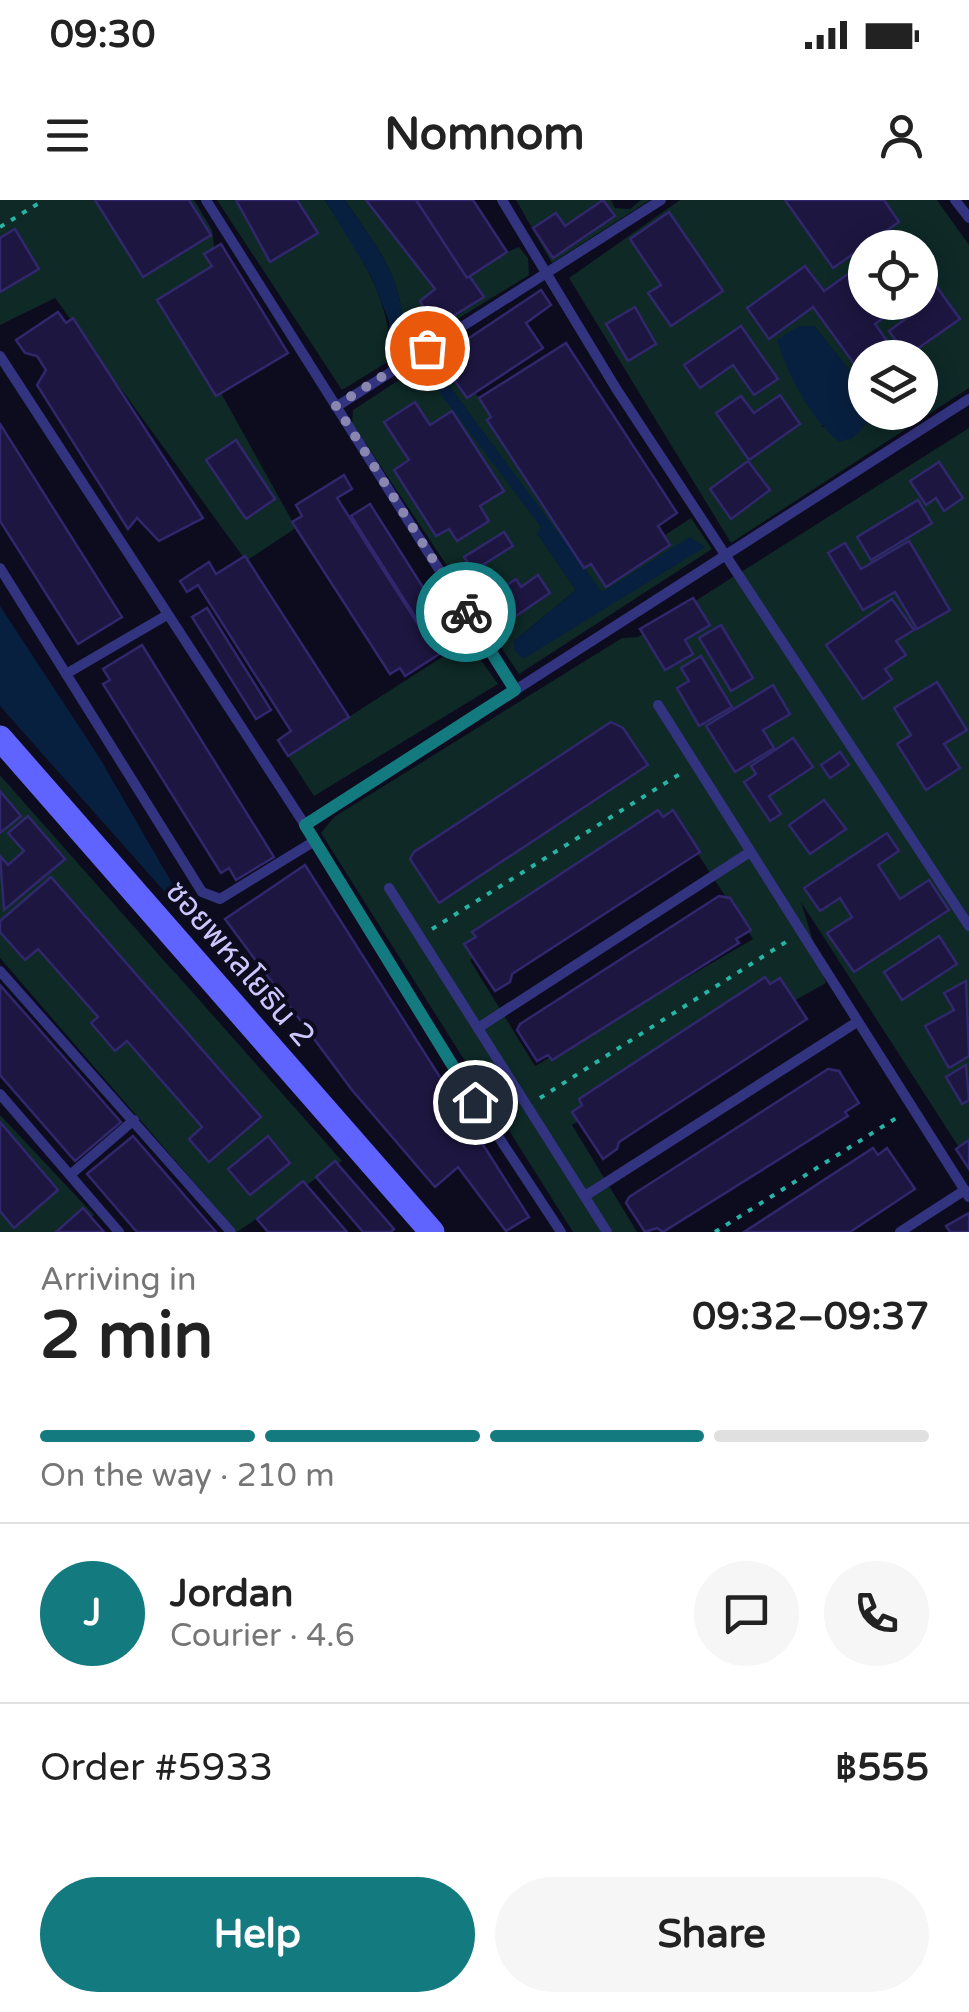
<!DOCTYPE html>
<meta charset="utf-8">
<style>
:root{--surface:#fff;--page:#f6f6f6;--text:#222;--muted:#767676;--line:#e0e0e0;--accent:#137b80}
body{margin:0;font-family:"Varela Round","Noto Sans Thai",sans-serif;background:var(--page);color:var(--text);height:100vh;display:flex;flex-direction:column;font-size:38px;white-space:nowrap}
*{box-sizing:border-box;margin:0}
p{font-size:32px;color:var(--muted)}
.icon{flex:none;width:55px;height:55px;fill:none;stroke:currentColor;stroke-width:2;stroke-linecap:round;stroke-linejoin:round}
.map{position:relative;height:1032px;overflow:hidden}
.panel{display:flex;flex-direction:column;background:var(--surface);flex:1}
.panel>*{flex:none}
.tools{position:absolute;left:848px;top:30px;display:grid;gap:20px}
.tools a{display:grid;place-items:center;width:90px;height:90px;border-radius:50%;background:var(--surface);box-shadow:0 5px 25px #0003;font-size:50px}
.pin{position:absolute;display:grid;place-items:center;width:85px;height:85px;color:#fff;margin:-42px;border:5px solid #fff;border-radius:50%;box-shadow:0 2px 10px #0007}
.courier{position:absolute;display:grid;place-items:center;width:100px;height:100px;margin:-50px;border:8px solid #137b80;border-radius:50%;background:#fff;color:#222;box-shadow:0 2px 12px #0007}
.overview em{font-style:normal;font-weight:700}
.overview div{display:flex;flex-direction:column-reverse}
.overview{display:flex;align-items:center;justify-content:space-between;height:170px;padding:0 40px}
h1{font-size:65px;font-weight:700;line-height:75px}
.bar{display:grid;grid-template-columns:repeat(4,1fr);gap:15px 10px;align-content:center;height:120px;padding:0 40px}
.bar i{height:12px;border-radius:8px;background:var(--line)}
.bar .active{background:var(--accent)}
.bar p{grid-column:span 4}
.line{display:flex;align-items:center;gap:25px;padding:0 40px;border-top:2px solid var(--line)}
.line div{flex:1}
.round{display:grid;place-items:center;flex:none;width:105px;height:105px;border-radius:52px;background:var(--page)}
.action{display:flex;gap:20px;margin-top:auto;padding:20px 40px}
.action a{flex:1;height:115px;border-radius:60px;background:var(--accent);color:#fff;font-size:40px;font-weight:700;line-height:115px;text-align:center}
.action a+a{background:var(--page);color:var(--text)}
.status{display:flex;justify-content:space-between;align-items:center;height:70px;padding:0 50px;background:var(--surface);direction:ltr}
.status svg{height:28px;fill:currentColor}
header{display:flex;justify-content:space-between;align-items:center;height:130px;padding:0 40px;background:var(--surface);font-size:45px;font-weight:700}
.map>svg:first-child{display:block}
</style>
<div class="status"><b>09:30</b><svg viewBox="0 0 49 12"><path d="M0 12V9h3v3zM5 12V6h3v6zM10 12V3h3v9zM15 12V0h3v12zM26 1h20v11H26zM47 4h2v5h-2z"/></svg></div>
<header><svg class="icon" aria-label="menu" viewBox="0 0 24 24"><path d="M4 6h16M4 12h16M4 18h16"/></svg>Nomnom<svg class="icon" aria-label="person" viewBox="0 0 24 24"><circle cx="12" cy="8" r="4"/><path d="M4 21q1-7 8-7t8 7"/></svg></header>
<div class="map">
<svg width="969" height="1032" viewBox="0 0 969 1032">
<rect width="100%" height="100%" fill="#0d0b1e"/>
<!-- green -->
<g fill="#0e2926" fill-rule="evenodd">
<path d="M0 0H194L212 30 217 69 202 159 296 328 246 361 55 98 0 125Z"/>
<path d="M217 0H325C352 45 389 92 389 146L404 143C404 76 380 53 345 0H426L471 68 519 47 528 58 529 75 342 190Z"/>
<path d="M516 0H611L615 8 630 9 641 0H650L552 63Z"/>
<path d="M680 0H937L969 45V188L731 343 569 78ZM865 48H920V102H865ZM814 126 865 190V158H920V212L876 213 872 222 822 227Z"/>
<path d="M445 150 604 375 691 318 712 349 519 474 352 223 353 210ZM438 171 602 393 690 337 514 450V441L576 390 538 334 541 327Z"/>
<path d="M969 228V963L801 702 826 783 572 925 637 1032H573L321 633 334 617 622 438 638 437ZM683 631 753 739 535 866 470 760Z"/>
<path d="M467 441 498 484 314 596 288 556Z"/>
<path d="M0 575 342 961 237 1032 0 758Z"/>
<path d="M0 915 94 1015 77 1032H0Z"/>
</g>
<!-- water -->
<g fill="#082040">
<path d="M325 0H345C380 53 404 76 404 143L390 153 389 121 371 76Z"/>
<path d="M799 126H814L865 190V212L876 213 853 238 839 242C809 216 789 178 777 140Z"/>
<path d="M438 171 602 392 690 337 705 347 523 459 514 450V441L576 390 537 334 541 327 428 177Z"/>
<path d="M0 406 99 557 184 704 172 769 0 575Z"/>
</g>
<!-- pier -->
<path fill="#0d0b1e" d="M0 506 187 717 175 773 0 575Z"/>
<!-- building -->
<g fill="#1d1640" stroke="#31276d" stroke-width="2.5">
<path d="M95 0H189L211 35 143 77Z"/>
<path d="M236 0H297L318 33 270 62Z"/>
<path d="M366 0H416L484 97 435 127 420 101 435 89Z"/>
<path d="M416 0H473L507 52 467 78Z"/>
<path d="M603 0 615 16 553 58 533 28 556 13 565 26Z"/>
<path d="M785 0H884L899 22 833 68Z"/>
<path d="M669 12 723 91 671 126 648 93 661 85 630 39Z"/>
<path d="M15 29 39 69 0 92V38Z"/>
<path d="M221 44 288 153 216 196 157 100 212 66 204 54Z"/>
<path d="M865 62V102H905L875 124 899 158H865V179L813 107 769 139 747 108 805 66 824 91Z"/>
<path d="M920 64 960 119 907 156 889 131 930 101 920 91Z"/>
<path d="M541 90 551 105 526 123 543 148 467 198 439 158Z"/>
<path d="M635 107 656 144 628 161 606 124Z"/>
<path d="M58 112 66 123 73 118 203 318 159 341 137 318 128 329 37 185 46 170 37 156 25 153 16 140Z"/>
<path d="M741 126 778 179 754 195 733 165 700 188 684 165Z"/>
<path d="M566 143 677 313 658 326 670 345 606 387 591 364 584 368 487 220 491 217 479 198Z"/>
<path d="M780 195 800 224 749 260 716 213 741 196 754 213Z"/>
<path d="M415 202 430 225 452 211 504 291 480 306 489 321 457 341 449 329 436 336 394 270 409 260 384 222Z"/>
<path d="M0 224 122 417 78 444 0 321Z"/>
<path d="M236 240 275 299 246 319 206 260Z"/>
<path d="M748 261 770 290 731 319 710 289Z"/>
<path d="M939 262 963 298 944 311 936 298 926 305 910 281Z"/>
<path d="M344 275 352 289 337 298 432 446 446 437 452 446 405 476 400 468 390 474 292 322 302 316 296 305Z"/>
<path d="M918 300 932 323 871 360 857 337Z"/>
<path d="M370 304 440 414 421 426 351 316Z"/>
<path d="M504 332 513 346 473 371 464 357Z"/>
<path d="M909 341 950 410 917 429 895 392 863 410 828 353 845 343 861 369Z"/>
<path d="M245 356 349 517 288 556 278 540 291 531 198 385 187 392 180 381 209 362 216 374Z"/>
<path d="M538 375 550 393 510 420 493 394 516 379 521 387Z"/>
<path d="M693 398 710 425 685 440 693 454 665 470 640 429Z"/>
<path d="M892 399 914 430 896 441 906 455 885 469 892 479 863 499 826 445Z"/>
<path d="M207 408 271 510 256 519 192 417Z"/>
<path d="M721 425 753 478 731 491 699 438Z"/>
<path d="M142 445 274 657 236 680 229 668 221 673 103 484 110 480 103 469Z"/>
<path d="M701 456 732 507 699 526 677 488 689 481 681 468Z"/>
<path d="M937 482 967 530 944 544 960 568 926 590 897 544 911 535 894 508Z"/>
<path d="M773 485 790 514 763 530 774 548 735 572 706 526Z"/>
<path d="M611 522 623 528 648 565 439 703 410 659 414 652Z"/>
<path d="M793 538 813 567 769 596 781 614 770 621 744 582 756 574 751 566Z"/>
<path d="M840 552 849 565 830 578 821 565Z"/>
<path d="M0 591 21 616 0 633Z"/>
<path d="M824 600 846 629 810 654 789 625Z"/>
<path d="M658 610 663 617 673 610 700 652 512 774 510 782 495 791 464 744 476 737 472 732Z"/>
<path d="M28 616 65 659 4 710 0 656 8 665 24 651 8 633Z"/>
<path d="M887 633 899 651 878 665 900 699 929 680 949 710 854 772 827 733 852 717 840 698 820 711 804 688Z"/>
<path d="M305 665 529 1017 506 1031 458 967 435 987 352 890 225 719Z"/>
<path d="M51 677 261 917 209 962 189 939 202 927 127 841 115 851 91 823 98 817 38 749 25 760 0 732V721Z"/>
<path d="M719 696 730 698 751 730 736 739 739 743 552 860 548 855 537 861 517 830 520 824Z"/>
<path d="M939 736 957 764 902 800 884 772Z"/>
<path d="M765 777 770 784 780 778 807 819 619 942 617 949 603 959 572 912 582 905 579 899Z"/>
<path d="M966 781 969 856 949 868 925 826 954 810 944 793Z"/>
<path d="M0 785 121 922 75 961 0 875Z"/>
<path d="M966 865 969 900 962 904 946 877Z"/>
<path d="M828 869 839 871 859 903 845 912 848 916 663 1032 657 1028 645 1032 626 1003 629 997Z"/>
<path d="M0 922 58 990 14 1028 0 1011Z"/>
<path d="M133 936 216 1032H137L87 974Z"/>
<path d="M268 936 290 963 250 995 228 969Z"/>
<path d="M969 940V969L956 949Z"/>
<path d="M873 948 878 955 887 948 915 989 850 1032H744Z"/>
<path d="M335 961 394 1029 391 1032H363L316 977Z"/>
<path d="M303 981 347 1032H268L257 1019Z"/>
<path d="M83 1008 104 1032H56Z"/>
<path d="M969 1013V1032H950L946 1026Z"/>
</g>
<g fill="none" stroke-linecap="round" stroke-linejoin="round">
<!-- path -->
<g stroke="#27b4a5" stroke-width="4" stroke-dasharray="5 8" stroke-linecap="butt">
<path d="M0 27 44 0"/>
<path d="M432 729 683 572"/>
<path d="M540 898 789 740"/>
<path d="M715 1032 901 915"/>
</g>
<!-- lane -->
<g stroke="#333480" stroke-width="10">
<path d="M206 0 515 490"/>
<path d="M502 0 617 190 969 726"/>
<path d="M955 0 969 18"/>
<path d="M0 156 305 625 475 901 561 1032"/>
<path d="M336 207 661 0"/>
<path d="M0 368 202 692 220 699 313 642"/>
<path d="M66 474 167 415"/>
<path d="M658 505 969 997"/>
<path d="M305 625 969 199"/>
<path d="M389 688 607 1032"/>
<path d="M0 771 231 1032"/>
<path d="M478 828 750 652"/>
<path d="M0 894 119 1032"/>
<path d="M70 975 134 920"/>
<path d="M585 996 857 822"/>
<path d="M900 1032 965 990"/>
</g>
<!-- secondary -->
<path stroke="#5f63ff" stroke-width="25" d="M0 538 432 1032"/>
</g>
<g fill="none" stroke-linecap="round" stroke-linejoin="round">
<!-- done -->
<path stroke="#8986b0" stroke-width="10" stroke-dasharray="0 18" d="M427 148 336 206 466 412"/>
<!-- route -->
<path stroke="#137b80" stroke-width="12" d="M466 412 515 490 305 625 475 902"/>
</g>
<g text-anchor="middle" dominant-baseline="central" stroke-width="8" stroke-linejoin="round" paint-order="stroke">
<!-- street labels -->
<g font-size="32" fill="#ccc8ff" stroke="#0d0b1e">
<text transform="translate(240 764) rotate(49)">ซอยพหลโยธิน 2</text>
</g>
</g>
</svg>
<div class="tools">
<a><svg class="icon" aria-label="locate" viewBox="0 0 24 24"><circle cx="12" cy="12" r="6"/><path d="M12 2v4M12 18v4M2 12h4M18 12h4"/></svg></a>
<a><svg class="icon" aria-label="layers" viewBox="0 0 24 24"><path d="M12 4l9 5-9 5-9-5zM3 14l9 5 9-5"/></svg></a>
</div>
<div class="pin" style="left:427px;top:148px;background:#ea580c"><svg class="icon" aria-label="bag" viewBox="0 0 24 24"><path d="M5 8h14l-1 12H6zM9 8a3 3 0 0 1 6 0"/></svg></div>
<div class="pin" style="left:475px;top:902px;background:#1f2937"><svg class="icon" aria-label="home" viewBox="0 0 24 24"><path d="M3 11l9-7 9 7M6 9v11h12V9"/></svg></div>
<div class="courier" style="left:466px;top:412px"><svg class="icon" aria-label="bike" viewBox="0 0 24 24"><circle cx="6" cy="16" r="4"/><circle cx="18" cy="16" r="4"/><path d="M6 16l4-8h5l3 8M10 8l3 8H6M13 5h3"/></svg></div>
</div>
<section class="panel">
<div class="overview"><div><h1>2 min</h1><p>Arriving in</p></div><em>09:32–09:37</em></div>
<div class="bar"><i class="active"></i><i class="active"></i><i class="active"></i><i></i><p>On the way · 210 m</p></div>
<div class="line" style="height:180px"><b class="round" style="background:var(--accent);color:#fff">J</b><div><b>Jordan</b><p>Courier · 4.6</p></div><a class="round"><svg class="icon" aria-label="chat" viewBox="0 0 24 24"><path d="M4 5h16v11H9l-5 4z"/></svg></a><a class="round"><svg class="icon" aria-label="phone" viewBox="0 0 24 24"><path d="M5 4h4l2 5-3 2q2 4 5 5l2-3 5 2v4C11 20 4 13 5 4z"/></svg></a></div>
<div class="line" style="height:130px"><div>Order #5933</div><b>฿555</b></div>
<div class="action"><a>Help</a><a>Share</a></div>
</section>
